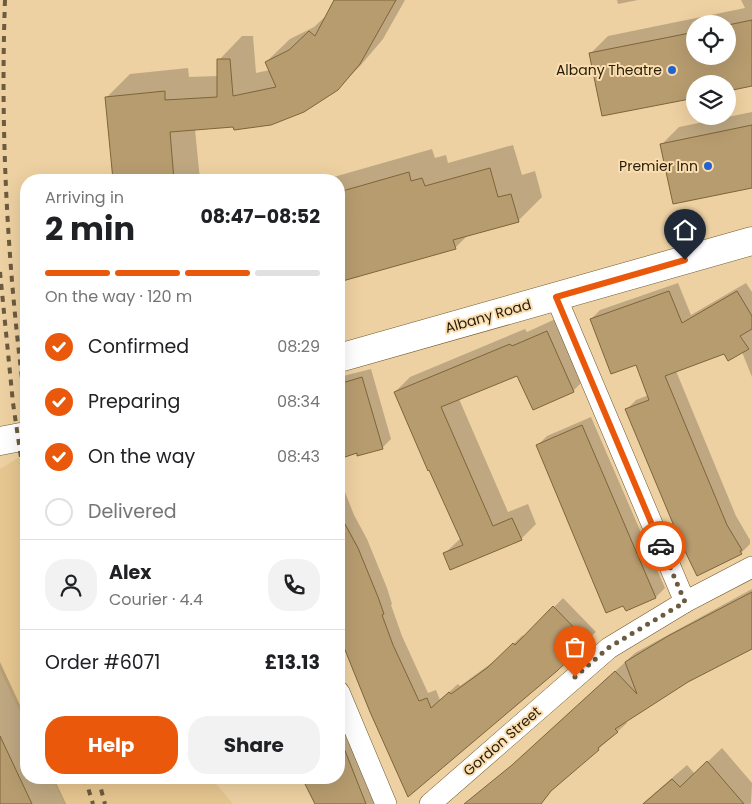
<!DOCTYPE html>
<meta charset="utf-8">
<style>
:root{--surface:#fff;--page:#f2f2f2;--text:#202124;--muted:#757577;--line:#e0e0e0;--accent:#ea580c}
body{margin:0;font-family:Poppins,sans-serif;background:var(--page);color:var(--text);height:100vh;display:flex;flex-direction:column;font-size:19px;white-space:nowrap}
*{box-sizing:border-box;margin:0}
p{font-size:16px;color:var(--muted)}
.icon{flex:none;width:28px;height:28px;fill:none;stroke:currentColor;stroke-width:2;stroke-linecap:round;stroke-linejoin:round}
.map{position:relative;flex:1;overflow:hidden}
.side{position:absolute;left:20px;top:174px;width:325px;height:610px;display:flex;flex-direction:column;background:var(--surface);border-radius:20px;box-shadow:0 5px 20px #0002}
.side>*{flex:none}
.buttons{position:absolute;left:686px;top:15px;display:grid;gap:10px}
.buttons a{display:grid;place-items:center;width:50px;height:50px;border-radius:50%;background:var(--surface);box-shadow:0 5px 20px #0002;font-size:25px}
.pin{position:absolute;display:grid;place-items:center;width:42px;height:42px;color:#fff;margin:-51px -21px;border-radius:50% 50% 50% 0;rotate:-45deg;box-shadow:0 0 5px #0007}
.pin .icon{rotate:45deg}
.courier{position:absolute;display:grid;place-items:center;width:50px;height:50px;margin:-25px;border:4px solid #ea580c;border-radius:50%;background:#fff;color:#222;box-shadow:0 1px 6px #0007}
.headline em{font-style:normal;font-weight:700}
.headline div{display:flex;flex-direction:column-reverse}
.headline{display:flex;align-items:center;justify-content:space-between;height:85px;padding:0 25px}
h1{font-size:32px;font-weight:700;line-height:38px}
.bar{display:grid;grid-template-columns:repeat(4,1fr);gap:8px 5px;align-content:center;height:60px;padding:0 25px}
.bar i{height:6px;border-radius:4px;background:var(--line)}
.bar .current{background:var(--accent)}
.bar p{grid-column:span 4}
.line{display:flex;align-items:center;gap:12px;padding:0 25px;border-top:1px solid var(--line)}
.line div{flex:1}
.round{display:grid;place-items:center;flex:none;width:52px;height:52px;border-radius:20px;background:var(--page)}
ol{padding:0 25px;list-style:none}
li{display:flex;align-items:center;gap:15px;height:55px}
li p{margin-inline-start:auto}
li .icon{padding:5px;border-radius:50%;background:var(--accent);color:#fff;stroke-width:4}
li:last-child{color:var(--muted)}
li i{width:28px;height:28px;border:2px solid var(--line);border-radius:50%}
.primary-button{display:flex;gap:10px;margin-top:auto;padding:10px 25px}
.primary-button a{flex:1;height:58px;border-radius:20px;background:var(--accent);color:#fff;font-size:20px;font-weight:700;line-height:58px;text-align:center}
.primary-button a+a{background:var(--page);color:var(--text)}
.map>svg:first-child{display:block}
</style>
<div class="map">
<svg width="752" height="804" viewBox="0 0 752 804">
<rect width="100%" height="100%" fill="#eed1a2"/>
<!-- built -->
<g fill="#e6c690">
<path d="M26 456V724L0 670V469L18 458Z"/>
<path d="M52 778H211L233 804H65Z"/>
</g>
<!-- shadow -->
<g fill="#0003" fill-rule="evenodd">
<path d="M335 0H405L383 39 361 65 337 89 234 126 195 129 200 180H114L106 98 130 74 188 68 189 77 218 76 219 60 242 36H253L256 73 270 70 266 62 290 39 314 27 328 14Z"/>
<path d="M617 0H638L618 4Z"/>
<path d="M741 0H752V85L728 90V84H695V96L590 54 608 36 745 8ZM695 24H728V56H695Z"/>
<path d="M752 112V186L662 144 679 127Z"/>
<path d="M513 145 522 175 535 171 542 197 518 221 468 235 455 248 339 281V180H323L432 149 435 158 446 155 448 163Z"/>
<path d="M678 283 691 315 746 283 752 292V377L742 352H724L676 371 736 516 750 540V544L741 553 627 409 636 400 649 395 637 363 591 319 600 310Z"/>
<path d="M562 316 588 376 573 391 518 374 459 399 508 512 528 504 536 524 521 539 444 554 461 538 395 392 410 377 525 329 527 332Z"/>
<path d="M371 369 391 439 382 448 357 451 339 458V377Z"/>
<path d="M591 417 665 588 656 597 626 610 538 445 547 436Z"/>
<path d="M343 487 354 515 367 539 387 588 392 604 391 605 402 636 428 693 436 690 440 700 458 684 460 686 497 659 523 635 525 637 563 598 596 632 408 795 371 712 339 633V488Z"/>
<path d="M752 589V647L687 681 625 721 627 723 585 761 551 791 533 804H465L523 756 635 653Z"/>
<path d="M0 662 26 718V778H54L66 804H0Z"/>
<path d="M339 710 378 804H316L302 778H339Z"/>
<path d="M722 748 752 783 751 804H642L687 765 695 774Z"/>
</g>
<!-- building -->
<g fill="#b79c6f" stroke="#7e6539">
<path d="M334 0H396L360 64 338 90 304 112 271 125 234 130 233 127 170 132 174 180H113L105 97 165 91V100L217 97V59H230L233 96 276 87 265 62 289 50 309 31 315 36Z"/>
<path d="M752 20V86L728 91V84H695V98L602 116 589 53 695 32V56H728V25Z"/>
<path d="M752 125V188L673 204 660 144Z"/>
<path d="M490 168 498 197 511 194 519 222 453 240 456 249 339 282V192L409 172 411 181 422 178 425 186Z"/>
<path d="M669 291 682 323 737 291 752 316V329L740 336 749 349 728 361 724 354 665 376 727 525 742 550 740 551 742 554 697 576 682 545 625 409 649 400 636 365 611 374 590 319Z"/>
<path d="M547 331 574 392 533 410 517 376 441 407 493 526 512 518 522 540 450 570 443 553 463 545 429 470 428 471 394 392 510 344 512 346Z"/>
<path d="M362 377 383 449 357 456V453L339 459V384Z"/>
<path d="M582 425 656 598 626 611 623 606 606 613 536 445Z"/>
<path d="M339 513 358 548 378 597 384 614 382 615 393 645 419 701 427 698 431 708 449 692 451 694 487 668 513 643 515 645 553 606 588 642 557 671 408 797 370 712 339 635Z"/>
<path d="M752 592V649L688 682 615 729 618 732 598 748 599 750 551 791 541 804H464L512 765 615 671 637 694 625 662 668 636Z"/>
<path d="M0 736 32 804H0Z"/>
<path d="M340 738 366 804H315L302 778H339Z"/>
<path d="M707 761 744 804H643L672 779 680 787Z"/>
</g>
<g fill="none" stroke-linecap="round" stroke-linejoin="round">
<!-- street casing -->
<g stroke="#71582c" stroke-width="22">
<g id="street">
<path d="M556 297 685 602"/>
<path d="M339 692 386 804"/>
<path d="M430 804 609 648 685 602 752 567"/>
</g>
</g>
<!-- secondary casing -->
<g stroke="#71582c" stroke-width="29">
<g id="secondary">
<path d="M339 358 752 241"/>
<path d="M0 441 26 436"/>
</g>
</g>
<!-- street -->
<use href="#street" stroke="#fff" stroke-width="21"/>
<!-- secondary -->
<use href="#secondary" stroke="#fff" stroke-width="28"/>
<!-- rail -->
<g stroke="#6c5b3e" stroke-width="4" stroke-dasharray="6 6" stroke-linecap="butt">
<path d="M5 0C0 137 8 275 26 410"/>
<path d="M0 272 13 403 26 492"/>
<path d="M85 778 93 804"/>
<path d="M98 778 105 804"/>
</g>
</g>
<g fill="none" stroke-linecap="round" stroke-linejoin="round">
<!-- done -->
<path stroke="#6c5b3f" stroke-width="5" stroke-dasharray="0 9" d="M575 677 608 648 685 602 661 546"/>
<!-- route -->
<path stroke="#ea580c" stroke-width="6" d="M661 546 556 297 685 260"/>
</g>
<!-- markers -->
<g fill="#2363d0" stroke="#fbdeaf" stroke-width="2">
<circle cx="672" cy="70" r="5"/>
<circle cx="708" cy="166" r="5"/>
</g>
<g text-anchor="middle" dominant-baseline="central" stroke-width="4" stroke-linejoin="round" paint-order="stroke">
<!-- poi labels -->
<g font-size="14" fill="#261c09" stroke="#fbdeaf" text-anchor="end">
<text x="662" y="70">Albany Theatre</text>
<text x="698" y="166">Premier Inn</text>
</g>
<!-- street labels -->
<g font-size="14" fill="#261c09" stroke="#fbdeaf">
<text transform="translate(488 316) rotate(-16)">Albany Road</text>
<text transform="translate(502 741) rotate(-41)">Gordon Street</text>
</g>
</g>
</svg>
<div class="buttons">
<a><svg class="icon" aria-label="locate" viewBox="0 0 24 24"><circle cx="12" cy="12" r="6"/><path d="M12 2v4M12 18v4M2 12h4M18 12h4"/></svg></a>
<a><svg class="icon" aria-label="layers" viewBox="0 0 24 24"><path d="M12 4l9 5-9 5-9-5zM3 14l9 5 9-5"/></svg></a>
</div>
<div class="pin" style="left:575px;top:677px;background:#ea580c"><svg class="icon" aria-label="bag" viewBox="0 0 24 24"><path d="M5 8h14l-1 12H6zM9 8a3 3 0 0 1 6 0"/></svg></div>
<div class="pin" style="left:685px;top:260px;background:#1f2937"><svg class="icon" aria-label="home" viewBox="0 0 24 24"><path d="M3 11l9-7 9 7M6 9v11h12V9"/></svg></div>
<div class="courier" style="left:661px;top:546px"><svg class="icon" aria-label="car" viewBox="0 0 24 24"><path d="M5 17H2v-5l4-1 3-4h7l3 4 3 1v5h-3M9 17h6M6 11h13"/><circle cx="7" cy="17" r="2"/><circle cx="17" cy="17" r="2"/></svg></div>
<section class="side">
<div class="headline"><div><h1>2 min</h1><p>Arriving in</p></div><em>08:47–08:52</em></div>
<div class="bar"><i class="current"></i><i class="current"></i><i class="current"></i><i></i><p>On the way · 120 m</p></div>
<ol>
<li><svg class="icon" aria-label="check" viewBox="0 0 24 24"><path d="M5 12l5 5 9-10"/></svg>Confirmed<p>08:29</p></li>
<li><svg class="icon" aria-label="check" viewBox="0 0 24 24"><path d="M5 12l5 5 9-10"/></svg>Preparing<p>08:34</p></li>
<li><svg class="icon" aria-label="check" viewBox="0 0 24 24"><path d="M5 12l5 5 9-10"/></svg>On the way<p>08:43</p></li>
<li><i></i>Delivered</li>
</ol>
<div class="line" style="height:90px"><a class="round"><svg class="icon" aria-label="person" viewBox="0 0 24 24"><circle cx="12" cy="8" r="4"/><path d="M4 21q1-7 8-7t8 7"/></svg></a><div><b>Alex</b><p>Courier · 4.4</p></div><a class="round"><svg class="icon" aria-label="phone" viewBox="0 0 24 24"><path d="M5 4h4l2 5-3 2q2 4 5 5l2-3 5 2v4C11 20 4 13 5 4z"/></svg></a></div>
<div class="line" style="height:65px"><div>Order #6071</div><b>£13.13</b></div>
<div class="primary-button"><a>Help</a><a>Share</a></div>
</section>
</div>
